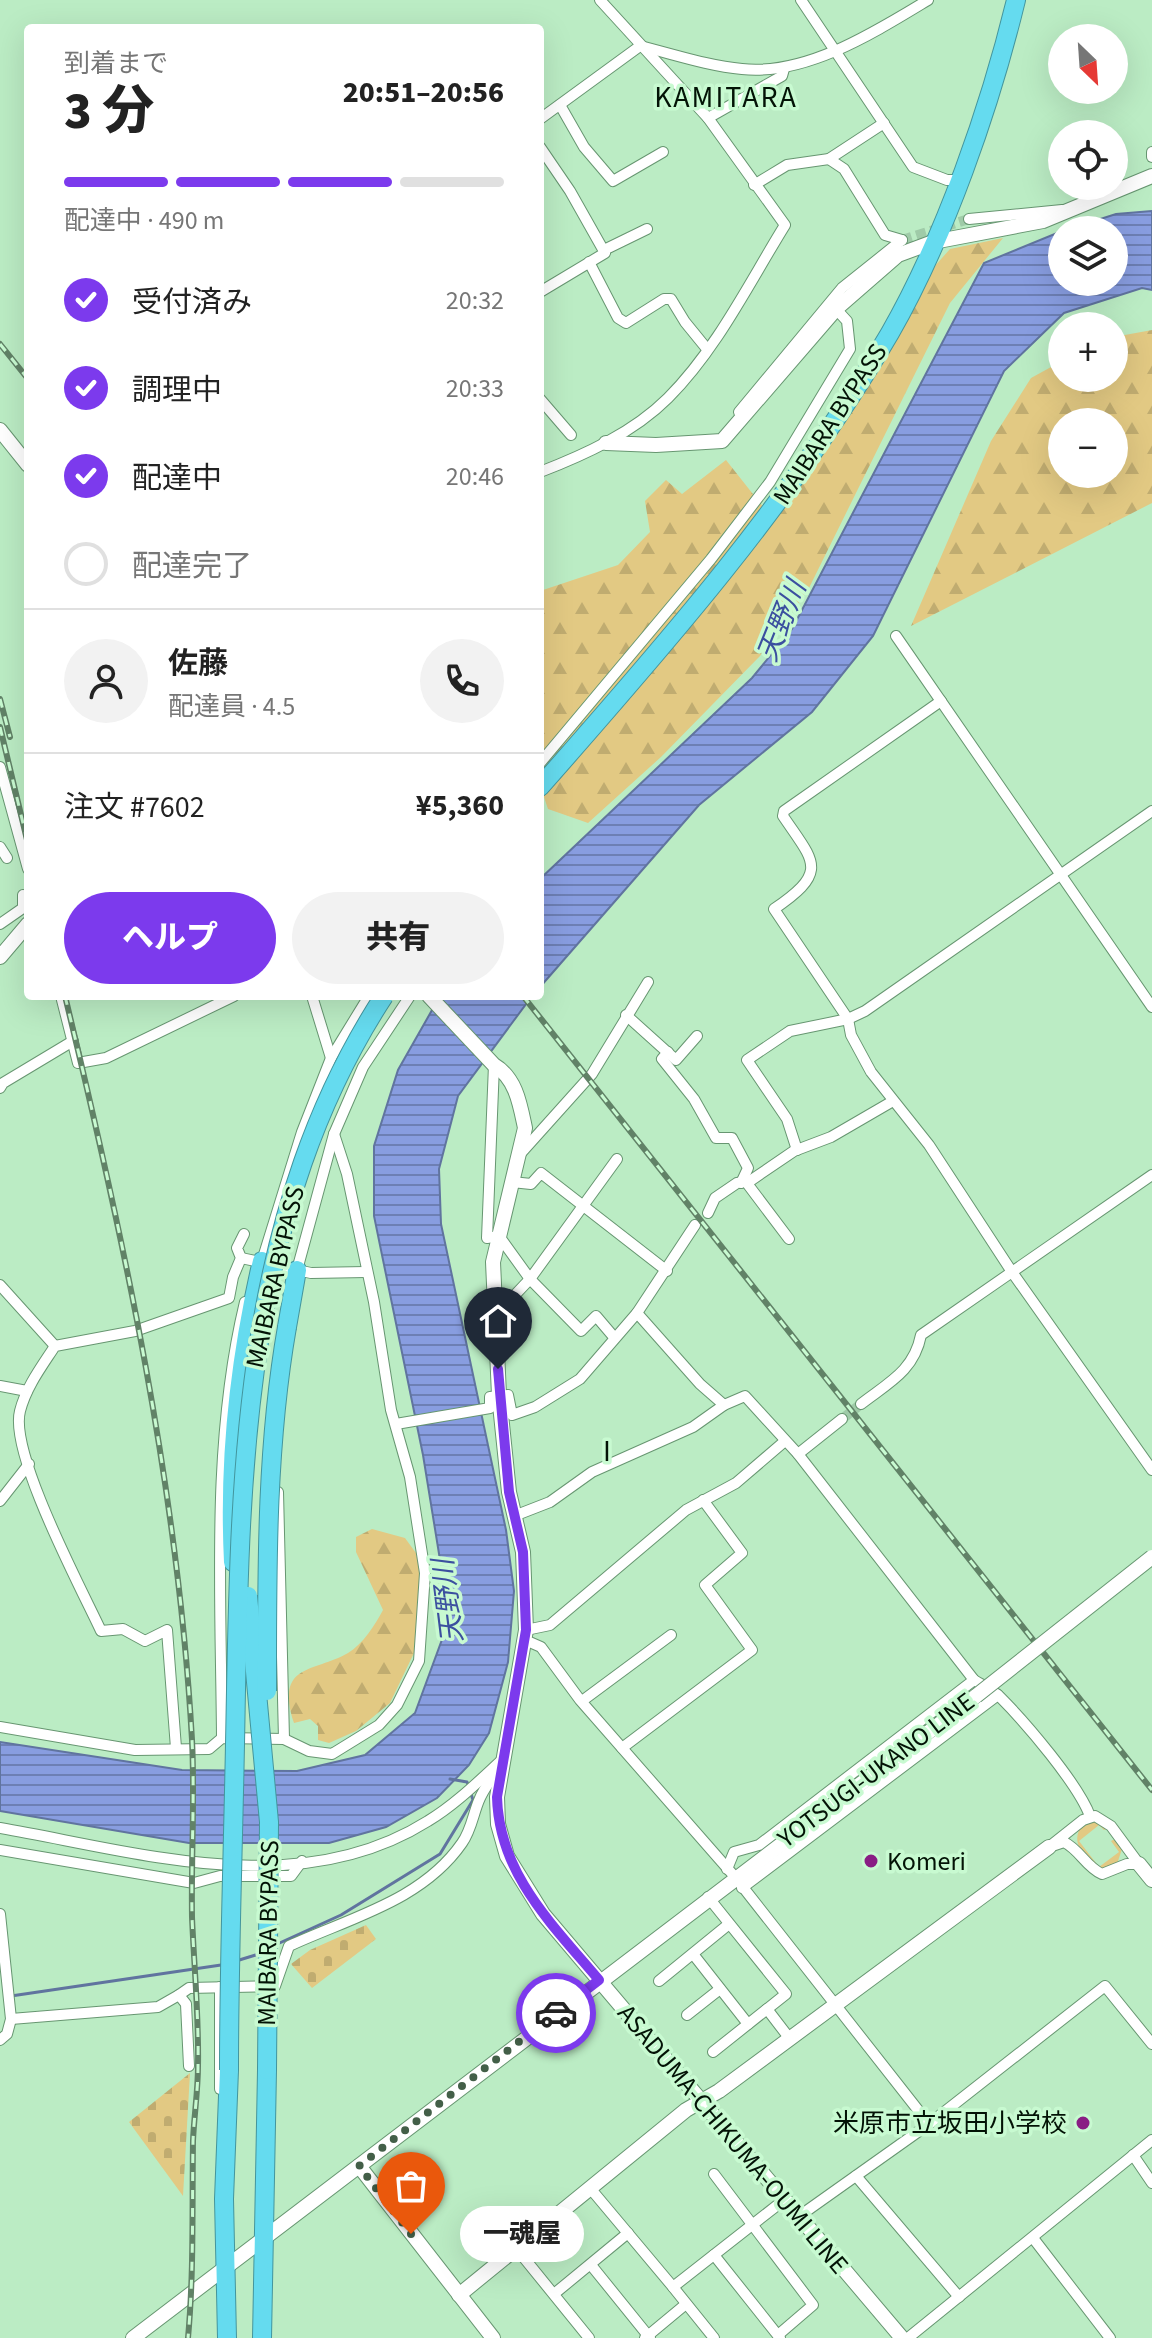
<!DOCTYPE html>
<html lang="ja">
<meta charset="utf-8">
<style>
:root{--surface:#fff;--page:#f2f2f2;--text:#222;--muted:#767676;--line:#e0e0e0;--accent:#7c3aed}
body{margin:0;font-family:"Source Sans 3","Noto Sans JP",sans-serif;background:var(--page);color:var(--text);height:100vh;display:flex;flex-direction:column;font-size:30px;white-space:nowrap}
*{box-sizing:border-box;margin:0}
p{font-size:26px;color:var(--muted)}
.icon{flex:none;width:44px;height:44px;fill:none;stroke:currentColor;stroke-width:2;stroke-linecap:round;stroke-linejoin:round}
.map{position:relative;flex:1;overflow:hidden}
.drawer{position:absolute;left:24px;top:24px;width:520px;height:976px;display:flex;flex-direction:column;background:var(--surface);border-radius:8px;box-shadow:0 8px 32px #0002}
.drawer>*{flex:none}
.needle{width:52px;rotate:155deg}
.buttons{position:absolute;left:1048px;top:24px;display:grid;gap:16px}
.buttons a{display:grid;place-items:center;width:80px;height:80px;border-radius:50%;background:var(--surface);box-shadow:0 8px 32px #0002;font-size:40px}
.pin{position:absolute;display:grid;place-items:center;width:68px;height:68px;color:#fff;margin:-82px -34px;border-radius:50% 50% 50% 0;rotate:-45deg;box-shadow:0 0 8px #0007}
.pin .icon{rotate:45deg}
.courier{position:absolute;display:grid;place-items:center;width:80px;height:80px;margin:-40px;border:6px solid #7c3aed;border-radius:50%;background:#fff;color:#222;box-shadow:0 2px 10px #0007}
.bubble{position:absolute;height:56px;border-radius:28px;background:var(--surface);box-shadow:0 8px 32px #0002;font-size:26px;font-weight:800;line-height:56px;text-align:center}
.overview em{font-style:normal;font-weight:800}
.overview div{display:flex;flex-direction:column-reverse}
.overview{display:flex;align-items:center;justify-content:space-between;height:136px;padding:0 40px}
h1{font-size:52px;font-weight:800;line-height:60px}
.bar{display:grid;grid-template-columns:repeat(4,1fr);gap:12px 8px;align-content:center;height:96px;padding:0 40px}
.bar i{height:10px;border-radius:6px;background:var(--line)}
.bar .active{background:var(--accent)}
.bar p{grid-column:span 4}
.line{display:flex;align-items:center;gap:20px;padding:0 40px;border-top:2px solid var(--line)}
.line div{flex:1}
.round{display:grid;place-items:center;flex:none;width:84px;height:84px;border-radius:42px;background:var(--page)}
ol{padding:0 40px;list-style:none}
li{display:flex;align-items:center;gap:24px;height:88px}
li p{margin-inline-start:auto}
li .icon{padding:8px;border-radius:50%;background:var(--accent);color:#fff;stroke-width:4}
li:last-child{color:var(--muted)}
li i{width:44px;height:44px;border:4px solid var(--line);border-radius:50%}
.action{display:flex;gap:16px;margin-top:auto;padding:16px 40px}
.action a{flex:1;height:92px;border-radius:48px;background:var(--accent);color:#fff;font-size:32px;font-weight:800;line-height:92px;text-align:center}
.action a+a{background:var(--page);color:var(--text)}
.map>svg:first-child{display:block}
</style>
<div class="map">
<svg width="1152" height="2338" viewBox="0 0 1152 2338">
<defs>
<pattern id="forest-firs" width="22" height="20" patternUnits="userSpaceOnUse" patternTransform="scale(2)"><rect width="22" height="20" fill="#e2c983"/><path d="M5 1l3.5 6h-7zM16 11l3.5 6h-7z" fill="#c0ac70"/></pattern>
<pattern id="cemetery-stones" width="16" height="16" patternUnits="userSpaceOnUse" patternTransform="scale(2)"><rect width="16" height="16" fill="#e2c983"/><path d="M2 7V4a2 2 0 0 1 4 0v3zM10 15v-3a2 2 0 0 1 4 0v3z" fill="#c0ac70"/></pattern>
<pattern id="water-rules" width="6" height="5" patternUnits="userSpaceOnUse" patternTransform="scale(2)"><rect width="6" height="5" fill="#889de0"/><path d="M0 2.5h6" fill="none" stroke="#6d7fb4"/></pattern>
</defs>
<rect width="100%" height="100%" fill="#bbecc4"/>
<!-- forest -->
<g fill="url(#forest-firs)" fill-rule="evenodd">
<path d="M1003 238 950 303 808 590 760 656 661 757 588 823 548 809 540 785V591L618 565 650 532 645 501 666 480 682 494 726 460 772 518 888 351 934 267 950 249Z"/>
<path d="M1152 330V503L911 626 991 441 1031 378 1062 361V378H1114V337ZM1062 422H1114V474H1062Z"/>
<path d="M372 1529 405 1538 416 1553 421 1574 414 1653 390 1703 356 1731 329 1743 318 1740V1726L310 1719 294 1723C275 1663 313 1673 348 1653 363 1644 375 1625 383 1610L356 1552V1537Z"/>
</g>
<!-- cemetery -->
<g fill="url(#cemetery-stones)">
<path d="M366 1925 376 1939 312 1988 291 1964 310 1950Z"/>
<path d="M190 2073 183 2196 129 2122Z"/>
</g>
<!-- garden -->
<path fill="#e2c983" d="M1093 1820 1108 1828 1104 1830 1099 1825 1079 1841 1099 1867 1119 1852 1111 1841 1115 1839 1122 1849 1117 1864 1102 1871C1089 1858 1070 1848 1080 1828Z"/>
<!-- water -->
<g fill="url(#water-rules)" stroke="#60749f" stroke-width="2">
<path d="M1152 211V290L1142 288 1064 313 1004 371 873 636 812 712 699 805 540 987V879L752 678 792 629 984 263 1062 231V282H1114V230H1066L1116 214Z"/>
<path d="M440 996H532L458 1096 439 1169 441 1224 506 1530 514 1591 508 1662 489 1733 469 1765 437 1798 386 1827 329 1843H189L0 1811V1742L182 1770 297 1771 365 1755 415 1713 444 1634 441 1566 423 1455 374 1216V1146L398 1070Z"/>
</g>
<g fill="none" stroke-linecap="round" stroke-linejoin="round">
<!-- stream -->
<g stroke="#60749f" stroke-width="3">
<path d="M450 1779 467 1782 469 1787"/>
<path d="M273 1946 341 1915 440 1854 473 1800 471 1794"/>
<path d="M236 1961 259 1954"/>
<path d="M11 1996 221 1965"/>
</g>
<!-- street-tunnel -->
<g stroke="#9fcba8" stroke-width="10" stroke-dasharray="10 5" stroke-linecap="butt">
<path d="M902 240 969 219"/>
<path d="M842 1419 861 1404"/>
</g>
<!-- street casing -->
<g stroke="#679671" stroke-width="12">
<g id="street">
<path d="M801 0 913 167 947 180H959"/>
<path d="M560 105 584 147 613 181 663 152"/>
<path d="M708 118 782 76 784 69"/>
<path d="M540 119 640 46C673 54 708 66 742 69 806 76 875 32 928 0"/>
<path d="M540 147 570 191 605 253 540 292"/>
<path d="M1152 152V157"/>
<path d="M829 159 844 169 885 235 902 240"/>
<path d="M754 185 787 165 829 159 884 123"/>
<path d="M969 219 1062 210"/>
<path d="M604 250 647 229"/>
<path d="M589 262 618 318 626 323 664 299H671L685 322 707 349"/>
<path d="M540 399 571 435"/>
<path d="M739 412 842 288 902 240"/>
<path d="M540 472C584 455 633 433 668 398 717 349 749 283 785 225L708 118 600 0"/>
<path d="M896 636 1152 1007"/>
<path d="M941 701 784 811 783 816C814 862 830 871 774 909L848 1019 851 1035 871 1072 929 1145 1012 1272 1152 1470"/>
<path d="M540 763 711 559 770 482 850 349 847 321 836 309"/>
<path d="M0 767 28 869"/>
<path d="M0 847 7 858"/>
<path d="M0 924 23 908V895"/>
<path d="M61 996 78 1063 106 1058 234 996"/>
<path d="M312 996 331 1058"/>
<path d="M626 1015 676 1060 697 1036"/>
<path d="M668 1052 662 1059 694 1099 716 1138H732L748 1168 741 1183"/>
<path d="M494 1065 487 1238 499 1236 530 1279 581 1331 596 1316 613 1336"/>
<path d="M0 1088 3 1083 73 1041"/>
<path d="M797 1150 787 1119 747 1060 790 1031 848 1019 865 1011 1152 811"/>
<path d="M522 1152 592 1074 648 982"/>
<path d="M512 1182 531 1184 541 1173 667 1271"/>
<path d="M746 1182 789 1239"/>
<path d="M708 1213 715 1198 737 1183 750 1181 794 1151 831 1137 893 1101"/>
<path d="M241 1258 311 1273 366 1272"/>
<path d="M262 1261 302 1132 331 1058 369 996"/>
<path d="M297 1270 334 1134 363 1067 410 996"/>
<path d="M0 1285 55 1346"/>
<path d="M637 1313 695 1225"/>
<path d="M495 1316 530 1279 617 1159"/>
<path d="M0 1386 27 1391"/>
<path d="M861 1404C888 1383 914 1371 921 1335L1152 1175"/>
<path d="M396 1424 490 1408V1397L508 1395 512 1415 535 1407 580 1379 637 1313 700 1384 724 1405 745 1396 798 1454 974 1680C982 1685 993 1690 1000 1697 1026 1723 1078 1784 1090 1816"/>
<path d="M798 1454 842 1419"/>
<path d="M278 1492 284 1739"/>
<path d="M0 1501 29 1464"/>
<path d="M514 1516 550 1502 592 1472 693 1427 724 1405"/>
<path d="M526 1630 550 1625 686 1510 736 1483 785 1441"/>
<path d="M525 1640 541 1647 580 1700 735 1877 929 2124 1105 1986 1152 2044"/>
<path d="M582 1701 671 1635"/>
<path d="M0 1727 135 1750 209 1749 222 1738 284 1739 309 1751 332 1754 379 1725 397 1705 419 1661 425 1573 410 1477 391 1410 374 1302 347 1174 334 1134"/>
<path d="M222 1738C221 1594 211 1443 245 1302"/>
<path d="M176 1748 167 1630 145 1641 123 1629 101 1631C81 1588 9 1453 20 1411 26 1387 42 1366 55 1346L135 1331 229 1298 233 1277 241 1258 237 1248 244 1234"/>
<path d="M622 1748 752 1650 705 1585 742 1553 703 1500"/>
<path d="M1095 1816 1111 1826 1139 1864H1127L1102 1874C1086 1867 1080 1850 1064 1842L1049 1847 1083 1820Z"/>
<path d="M0 1828C139 1852 298 1903 428 1821 455 1805 480 1780 503 1759"/>
<path d="M0 1850 194 1883 220 1876H291L302 1861"/>
<path d="M727 1869 734 1852 759 1845 974 1680"/>
<path d="M742 1888 998 1695"/>
<path d="M708 1897 786 1994 713 2052"/>
<path d="M0 1914 11 2019 7 2034 0 2040"/>
<path d="M693 1954 748 2024"/>
<path d="M659 1981 729 1924"/>
<path d="M767 2009 790 2039"/>
<path d="M687 2015 720 1989"/>
<path d="M11 2019 158 2007 179 1995"/>
<path d="M189 2066 186 2004 179 1995 189 1988 275 1986 289 1946C349 1918 422 1901 462 1843 472 1829 473 1813 480 1798 484 1789 491 1780 496 1771"/>
<path d="M220 2089V1987"/>
<path d="M1133 2155 1152 2183"/>
<path d="M714 2174 813 2305 778 2335"/>
<path d="M856 2176 959 2297"/>
<path d="M590 2188 673 2287 784 2200"/>
<path d="M798 2217 929 2124"/>
<path d="M1033 2238 1110 2338"/>
<path d="M516 2248 589 2338"/>
<path d="M714 2255 780 2338"/>
<path d="M591 2265 650 2338"/>
<path d="M673 2287 714 2338"/>
<path d="M554 2294 628 2233"/>
<path d="M645 2338 686 2304"/>
<path d="M908 2338 1152 2140"/>
</g>
</g>
<!-- secondary casing -->
<g stroke="#679671" stroke-width="16">
<g id="secondary">
<path d="M0 430 28 465"/>
<path d="M606 443 656 445 722 441 836 309 898 255 933 242 1043 221 1152 176"/>
<path d="M0 957 28 924"/>
<path d="M429 996 494 1065C516 1078 520 1104 525 1128L493 1262 499 1395 509 1492 523 1552 526 1630 497 1797 498 1824 507 1856 543 1914 902 2338"/>
<path d="M1139 1864 1152 1880"/>
<path d="M359 2166 493 2338"/>
<path d="M459 2295 686 2110 719 2091 1049 1847"/>
<path d="M133 2338 976 1696"/>
</g>
</g>
<!-- highway casing -->
<g stroke="#43959d" stroke-width="20">
<g id="highway">
<path d="M540 787C667 643 792 500 890 333 945 237 990 107 1016 0"/>
<path d="M287 1327 297 1270"/>
<path d="M233 1562C228 1461 239 1359 262 1261"/>
<path d="M227 2338 224 2199 229 2070"/>
<path d="M262 2338 267 2070"/>
</g>
</g>
<!-- street -->
<use href="#street" stroke="#fff" stroke-width="10"/>
<!-- secondary -->
<use href="#secondary" stroke="#fff" stroke-width="14"/>
<!-- highway -->
<use href="#highway" stroke="#65dbef" stroke-width="18"/>
<!-- rail casing -->
<g stroke="#618267" stroke-width="6">
<g id="rail">
<path d="M0 344 28 379"/>
<path d="M0 699 10 737"/>
<path d="M0 727 28 844"/>
<path d="M65 996C124 1240 178 1488 192 1740 195 1798 191 1858 192 1917 194 1966 199 2016 198 2066 198 2091 194 2116 193 2141 192 2207 194 2272 188 2338"/>
<path d="M523 996 1152 1790"/>
</g>
</g>
<!-- rail -->
<use href="#rail" stroke="#c8fad1" stroke-width="3" stroke-dasharray="9" stroke-linecap="butt"/>
<!-- secondary-bridge casing -->
<g stroke="#679671" stroke-width="16" stroke-linecap="butt">
<path id="secondary-bridge" d="M976 1696 1152 1557"/>
</g>
<!-- highway-bridge casing -->
<g stroke="#43959d" stroke-width="20" stroke-linecap="butt">
<g id="highway-bridge">
<path d="M248 1596 269 1822 267 2070"/>
<path d="M267 1691C267 1570 266 1447 287 1327"/>
<path d="M229 2070C229 1961 233 1853 235 1744 240 1487 238 1220 384 996"/>
</g>
</g>
<!-- secondary-bridge -->
<use href="#secondary-bridge" stroke="#fff" stroke-width="14"/>
<!-- highway-bridge -->
<use href="#highway-bridge" stroke="#65dbef" stroke-width="18"/>
</g>
<g fill="none" stroke-linecap="round" stroke-linejoin="round">
<!-- done -->
<path stroke="#435f48" stroke-width="8" stroke-dasharray="0 14.4" d="M411 2234 359 2166 556 2013"/>
<!-- route -->
<path stroke="#7c3aed" stroke-width="10" d="M498 1369 509 1492 523 1552 526 1630 497 1797C499 1874 552 1924 599 1980L556 2013"/>
</g>
<!-- markers -->
<g fill="#891e84" stroke="#c8fad1" stroke-width="3">
<circle cx="871" cy="1861" r="8"/>
<circle cx="1083" cy="2123" r="8"/>
</g>
<g text-anchor="middle" dominant-baseline="central" stroke-width="7" stroke-linejoin="round" paint-order="stroke">
<!-- street labels -->
<g font-size="26" fill="#031306" stroke="#c8fad1">
<text transform="translate(830 424) rotate(-57)">MAIBARA BYPASS</text>
<text transform="translate(275 1277) rotate(-77)">MAIBARA BYPASS</text>
<text transform="translate(876 1770) rotate(-37)">YOTSUGI-UKANO LINE</text>
<text transform="translate(268 1933) rotate(-89)">MAIBARA BYPASS</text>
<text transform="translate(733 2139) rotate(50)">ASADUMA-CHIKUMA-OUMI LINE</text>
</g>
<!-- poi labels -->
<g font-size="26" fill="#031306" stroke="#c8fad1" text-anchor="start">
<text x="887" y="1861">Komeri</text>
<text x="1067" y="2123" text-anchor="end">米原市立坂田小学校</text>
</g>
<!-- water labels -->
<g font-size="28" font-style="italic" fill="#3b4f9f" stroke="#c8fad1">
<text transform="translate(782 621) rotate(-68)">天野川</text>
<text transform="translate(448 1601) rotate(-97)">天野川</text>
</g>
<!-- quarter labels -->
<g font-size="30" letter-spacing="2" fill="#031306" stroke="#c8fad1">
<text x="726" y="97">KAMITARA</text>
<text x="608" y="1451">I</text>
</g>
</g>
</svg>
<div class="buttons">
<a><svg class="needle" viewBox="-14 -14 28 28"><path d="M0-13l5 13h-10z" fill="#e53935"/><path d="M0 13l5-13h-10z" fill="#767676"/></svg></a>
<a><svg class="icon" aria-label="locate" viewBox="0 0 24 24"><circle cx="12" cy="12" r="6"/><path d="M12 2v4M12 18v4M2 12h4M18 12h4"/></svg></a>
<a><svg class="icon" aria-label="layers" viewBox="0 0 24 24"><path d="M12 4l9 5-9 5-9-5zM3 14l9 5 9-5"/></svg></a>
<a>+</a>
<a>−</a>
</div>
<div class="pin" style="left:411px;top:2234px;background:#ea580c"><svg class="icon" aria-label="bag" viewBox="0 0 24 24"><path d="M5 8h14l-1 12H6zM9 8a3 3 0 0 1 6 0"/></svg></div>
<div class="pin" style="left:498px;top:1369px;background:#1f2937"><svg class="icon" aria-label="home" viewBox="0 0 24 24"><path d="M3 11l9-7 9 7M6 9v11h12V9"/></svg></div>
<div class="courier" style="left:556px;top:2013px"><svg class="icon" aria-label="car" viewBox="0 0 24 24"><path d="M5 17H2v-5l4-1 3-4h7l3 4 3 1v5h-3M9 17h6M6 11h13"/><circle cx="7" cy="17" r="2"/><circle cx="17" cy="17" r="2"/></svg></div>
<div class="bubble" style="left:460px;top:2206px;width:124px">一魂屋</div>
<section class="drawer">
<div class="overview"><div><h1>3 分</h1><p>到着まで</p></div><em>20:51–20:56</em></div>
<div class="bar"><i class="active"></i><i class="active"></i><i class="active"></i><i></i><p>配達中 · 490 m</p></div>
<ol>
<li><svg class="icon" aria-label="check" viewBox="0 0 24 24"><path d="M5 12l5 5 9-10"/></svg>受付済み<p>20:32</p></li>
<li><svg class="icon" aria-label="check" viewBox="0 0 24 24"><path d="M5 12l5 5 9-10"/></svg>調理中<p>20:33</p></li>
<li><svg class="icon" aria-label="check" viewBox="0 0 24 24"><path d="M5 12l5 5 9-10"/></svg>配達中<p>20:46</p></li>
<li><i></i>配達完了</li>
</ol>
<div class="line" style="height:144px"><a class="round"><svg class="icon" aria-label="person" viewBox="0 0 24 24"><circle cx="12" cy="8" r="4"/><path d="M4 21q1-7 8-7t8 7"/></svg></a><div><b>佐藤</b><p>配達員 · 4.5</p></div><a class="round"><svg class="icon" aria-label="phone" viewBox="0 0 24 24"><path d="M5 4h4l2 5-3 2q2 4 5 5l2-3 5 2v4C11 20 4 13 5 4z"/></svg></a></div>
<div class="line" style="height:104px"><div>注文 #7602</div><b>¥5,360</b></div>
<div class="action"><a>ヘルプ</a><a>共有</a></div>
</section>
</div>
